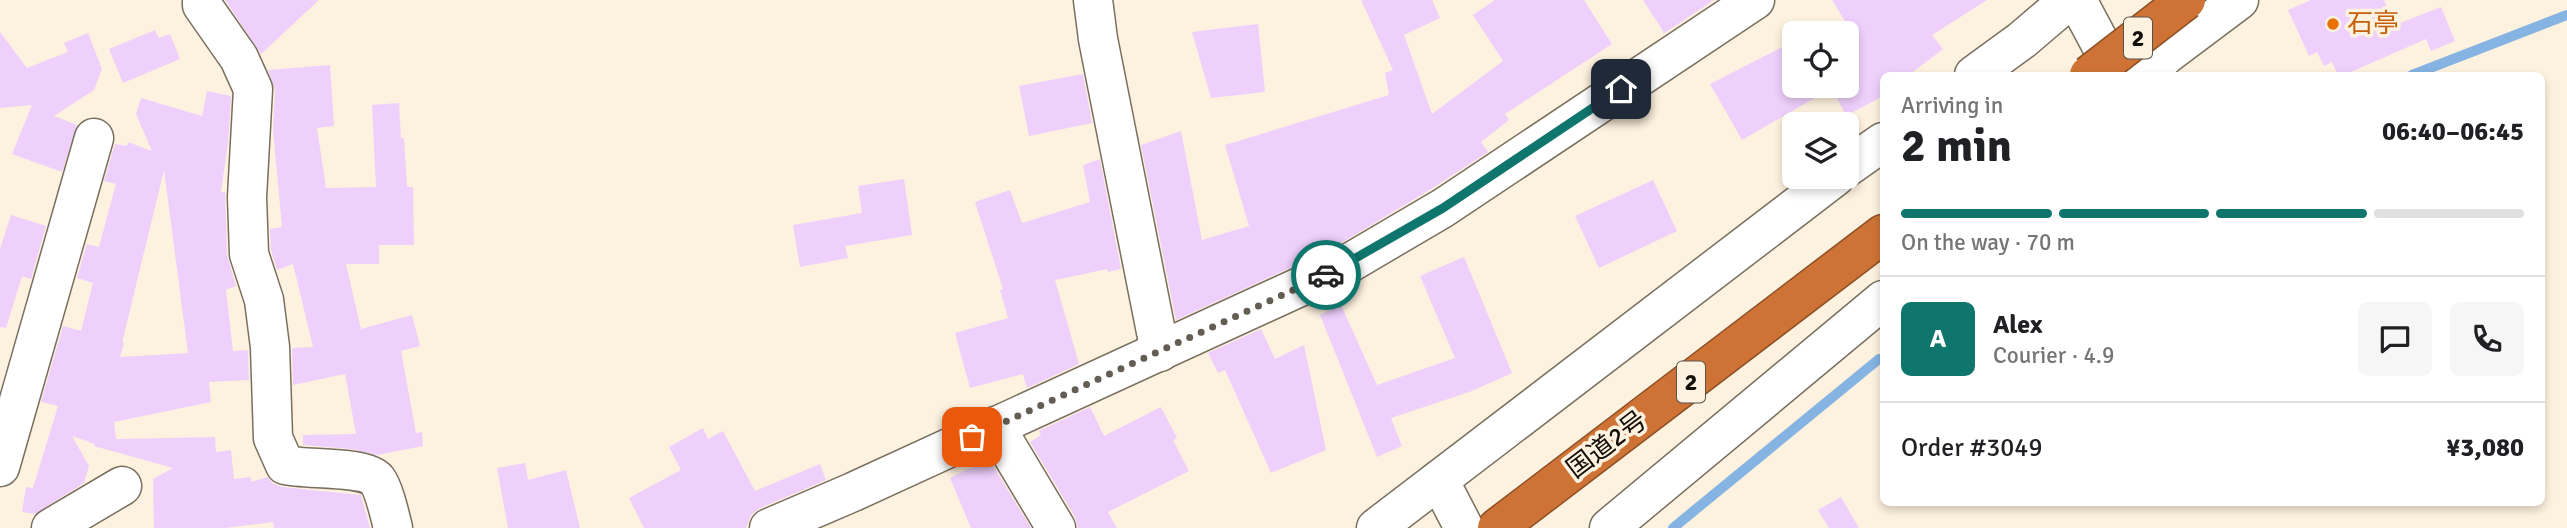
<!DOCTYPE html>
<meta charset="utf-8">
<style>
:root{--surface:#fff;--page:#f6f6f6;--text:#202124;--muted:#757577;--line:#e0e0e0;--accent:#0f766e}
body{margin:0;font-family:Signika,"Noto Sans JP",sans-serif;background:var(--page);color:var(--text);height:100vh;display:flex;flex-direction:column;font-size:26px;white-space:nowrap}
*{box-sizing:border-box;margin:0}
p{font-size:23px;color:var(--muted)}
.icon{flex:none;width:38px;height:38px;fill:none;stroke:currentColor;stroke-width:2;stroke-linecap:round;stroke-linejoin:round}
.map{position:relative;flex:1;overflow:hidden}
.side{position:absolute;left:1880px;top:72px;width:665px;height:434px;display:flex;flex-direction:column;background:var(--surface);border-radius:10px;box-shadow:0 4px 10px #0003}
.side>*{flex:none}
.buttons{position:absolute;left:1782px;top:21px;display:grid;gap:14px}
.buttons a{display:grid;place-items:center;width:77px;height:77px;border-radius:10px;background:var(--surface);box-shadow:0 4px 10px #0003;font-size:35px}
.pin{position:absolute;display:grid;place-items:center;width:60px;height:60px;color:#fff;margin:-30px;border-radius:14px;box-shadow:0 4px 10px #0006}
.courier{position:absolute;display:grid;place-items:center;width:70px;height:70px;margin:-35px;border:5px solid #0f766e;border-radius:50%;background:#fff;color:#222;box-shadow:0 2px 9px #0007}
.head em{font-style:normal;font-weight:700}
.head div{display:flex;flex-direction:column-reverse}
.head{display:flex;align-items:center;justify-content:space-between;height:119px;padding:0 21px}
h1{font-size:46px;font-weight:700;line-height:52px}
.bar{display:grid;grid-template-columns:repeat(4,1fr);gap:10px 7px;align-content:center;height:84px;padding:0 21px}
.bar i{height:9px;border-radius:5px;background:var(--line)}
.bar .current{background:var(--accent)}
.bar p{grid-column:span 4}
.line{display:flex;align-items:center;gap:18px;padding:0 21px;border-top:2px solid var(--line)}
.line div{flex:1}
.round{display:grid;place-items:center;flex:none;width:74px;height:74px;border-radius:10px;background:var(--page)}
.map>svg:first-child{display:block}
</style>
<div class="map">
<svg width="2567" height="528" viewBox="0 0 2567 528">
<rect width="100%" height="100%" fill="#fdf1df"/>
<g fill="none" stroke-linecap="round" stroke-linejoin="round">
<!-- stream -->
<g stroke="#85b3e2" stroke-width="10">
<path d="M2412 75 2567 15"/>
<path d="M1673 528 1879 359"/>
</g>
</g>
<!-- building -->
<g fill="#efd0fc" fill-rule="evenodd">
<path d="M225 0H319L261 54Z"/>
<path d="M1361 0H1432L1440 18 1404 35 1432 114 1503 61 1473 15 1495 0H1584L1612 44 1505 114 1509 120 1481 142 1488 152 1431 189 1331 249 1176 320 1141 145 1181 131 1202 240 1249 226 1225 145 1389 95 1385 73 1393 70Z"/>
<path d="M1643 0H1714L1663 34V31Z"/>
<path d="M1832 0H1987L1932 35 1943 49 1909 75H1883V96L1846 116 1832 88 1742 140 1710 84 1794 41V86H1846V23Z"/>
<path d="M2311 0H2384L2395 25 2441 7 2455 41 2431 51 2426 39 2344 75H2338L2332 62 2324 66 2317 52 2309 56 2288 10Z"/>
<path d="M1258 24 1265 92 1211 98 1192 32Z"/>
<path d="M155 30 159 38 170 34 180 59 123 83 109 49Z"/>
<path d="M0 32 27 68 68 52 64 43 88 33 102 69 94 90 54 116 77 125 62 172 12 154 32 105 0 108Z"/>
<path d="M330 65 334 126 317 128 326 188 376 187 372 105 399 103 401 138H404L407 187H413L414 245H379V264H346L361 329 412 315 420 346 401 351 416 433 422 432 423 446 377 455 351 449 303 445V435L356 434 345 374 293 385 292 348 313 347 293 264 277 270 271 250 270 229 282 227 273 131 275 90 268 70Z"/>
<path d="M1083 74 1092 123 1029 136 1019 86Z"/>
<path d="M207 91 231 96 228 143 221 192H225L227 255 236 286 226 290 233 351 248 350 249 380 209 382 211 402 114 422 116 439 215 437 216 452 231 450 234 479 251 477V482L268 477 272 483 282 487 361 495 370 528H274L273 522 225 528H154L153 479 173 468 94 446 95 444 72 436 89 466 84 483 35 514 22 512 26 487 33 488 58 406 41 402 63 326 81 331 93 283 77 278 87 244 99 247 116 184 104 181 115 144 127 146 128 142 152 151 136 114 141 98 202 116ZM164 170 188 353 120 357 124 343H122Z"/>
<path d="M1100 159 1121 269 1108 272 1107 269 1055 280 1079 364 1027 388 1023 374 970 388 955 333 1008 318 1000 290 1003 289 975 202 1010 190 1022 223 1090 202 1083 165Z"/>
<path d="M904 179 912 235 845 246 848 258 800 267 793 225 862 213 858 186Z"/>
<path d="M1653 180 1677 231 1599 268 1575 216Z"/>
<path d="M11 215 46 226 31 279 22 276 6 328 0 327V249Z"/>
<path d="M1464 257 1512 373 1472 391 1391 418 1402 446 1377 457 1320 315 1341 305 1377 385 1455 358 1420 276Z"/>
<path d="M1261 329 1275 359 1304 345 1326 450 1271 473 1225 370 1218 373 1208 353Z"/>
<path d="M1090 407 1104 436 1161 407 1177 438 1173 440 1189 471 1108 512 1117 528H1078L1075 517 1030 442 1041 435 1039 431Z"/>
<path d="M703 428 708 439 723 431 755 491 820 464 826 480 760 508 751 515 746 528H644L629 498 681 470 669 447Z"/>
<path d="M989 459 1031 528H971L950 478Z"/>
<path d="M525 463 528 480 566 470 580 528H508L497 468Z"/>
<path d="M1841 497 1859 528H1829L1818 510Z"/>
</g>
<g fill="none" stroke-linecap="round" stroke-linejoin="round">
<!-- minor casing -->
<g stroke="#796f5e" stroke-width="41">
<g id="minor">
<path d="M202 0V5L239 58 253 89 247 197 249 254 264 300 270 347 273 438 285 465C307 470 365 466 377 480 384 489 390 516 393 528"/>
<path d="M1093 0 1098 39 1160 352"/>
<path d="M2077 0 2117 75"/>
<path d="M1974 75 2022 40 2069 0"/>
<path d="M2145 75 2167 54 2239 0"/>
<path d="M1846 168 1883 142"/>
<path d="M995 426 1056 528"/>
<path d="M0 467 94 138"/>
<path d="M1439 480 1464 528"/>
<path d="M51 528 122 486"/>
<path d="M769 528 853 492 1341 268 1443 208 1755 0"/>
<path d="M1376 528 1835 177"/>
<path d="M1609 528 1883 300"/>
</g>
</g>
<!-- highway casing -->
<g stroke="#8c5025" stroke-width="41">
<path id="highway" d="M1497 528 1883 234"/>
</g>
<!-- minor -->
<use href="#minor" stroke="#fff" stroke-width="38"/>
<!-- highway -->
<use href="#highway" stroke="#ce7335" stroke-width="38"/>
<!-- highway-bridge casing -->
<g stroke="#8c5025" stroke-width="41" stroke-linecap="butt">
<path id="highway-bridge" d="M2089 75 2186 0"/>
</g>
<!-- highway-bridge -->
<use href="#highway-bridge" stroke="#ce7335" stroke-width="38"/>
</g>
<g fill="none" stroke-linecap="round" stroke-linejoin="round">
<!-- done -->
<path stroke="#645d53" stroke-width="7" stroke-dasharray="0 12.6" d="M972 437 1326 275"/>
<!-- route -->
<path stroke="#0f766e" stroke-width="9" d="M1326 275 1443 208 1621 89"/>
</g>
<!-- markers -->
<circle fill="#e8710a" stroke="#fdf1df" stroke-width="2.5" cx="2333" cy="24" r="7"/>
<g text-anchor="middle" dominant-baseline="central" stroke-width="7" stroke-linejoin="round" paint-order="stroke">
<!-- shield labels -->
<g fill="#fdf1df" stroke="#585248" stroke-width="2">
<rect x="2124" y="17.5" width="28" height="41" rx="5"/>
<rect x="1677" y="361.5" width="28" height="41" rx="5"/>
</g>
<g font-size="24" font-weight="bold" fill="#120e08">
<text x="2138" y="38">2</text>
<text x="1691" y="382">2</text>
</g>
<!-- food labels -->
<g font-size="26" fill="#c56008" stroke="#fdf1df" text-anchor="start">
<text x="2347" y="24">石亭</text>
</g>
<!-- street labels -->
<g font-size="26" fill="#120e08" stroke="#fdf1df">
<text transform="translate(1607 445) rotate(-37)">国道2号</text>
</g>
</g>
</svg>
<div class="buttons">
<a><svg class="icon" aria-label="locate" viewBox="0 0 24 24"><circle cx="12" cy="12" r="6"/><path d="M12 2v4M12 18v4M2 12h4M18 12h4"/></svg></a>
<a><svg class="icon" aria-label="layers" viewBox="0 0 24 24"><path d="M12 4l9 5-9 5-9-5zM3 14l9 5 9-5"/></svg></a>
</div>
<div class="pin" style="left:972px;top:437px;background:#ea580c"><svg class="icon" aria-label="bag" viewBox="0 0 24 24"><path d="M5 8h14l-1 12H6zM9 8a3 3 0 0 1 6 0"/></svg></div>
<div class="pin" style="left:1621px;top:89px;background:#1f2937"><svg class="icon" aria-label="home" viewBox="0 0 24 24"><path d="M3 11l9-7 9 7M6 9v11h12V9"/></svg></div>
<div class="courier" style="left:1326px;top:275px"><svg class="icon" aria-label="car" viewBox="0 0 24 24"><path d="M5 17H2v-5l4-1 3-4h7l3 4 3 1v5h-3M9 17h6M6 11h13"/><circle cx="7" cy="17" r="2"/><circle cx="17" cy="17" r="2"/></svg></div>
<section class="side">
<div class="head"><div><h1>2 min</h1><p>Arriving in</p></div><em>06:40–06:45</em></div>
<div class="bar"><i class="current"></i><i class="current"></i><i class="current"></i><i></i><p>On the way · 70 m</p></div>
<div class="line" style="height:126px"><b class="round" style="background:var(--accent);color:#fff">A</b><div><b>Alex</b><p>Courier · 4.9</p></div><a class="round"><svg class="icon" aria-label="chat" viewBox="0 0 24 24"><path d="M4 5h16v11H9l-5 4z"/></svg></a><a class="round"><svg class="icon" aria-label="phone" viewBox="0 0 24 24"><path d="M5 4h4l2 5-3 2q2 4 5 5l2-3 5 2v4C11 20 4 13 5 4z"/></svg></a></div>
<div class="line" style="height:91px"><div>Order #3049</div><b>¥3,080</b></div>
</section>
</div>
